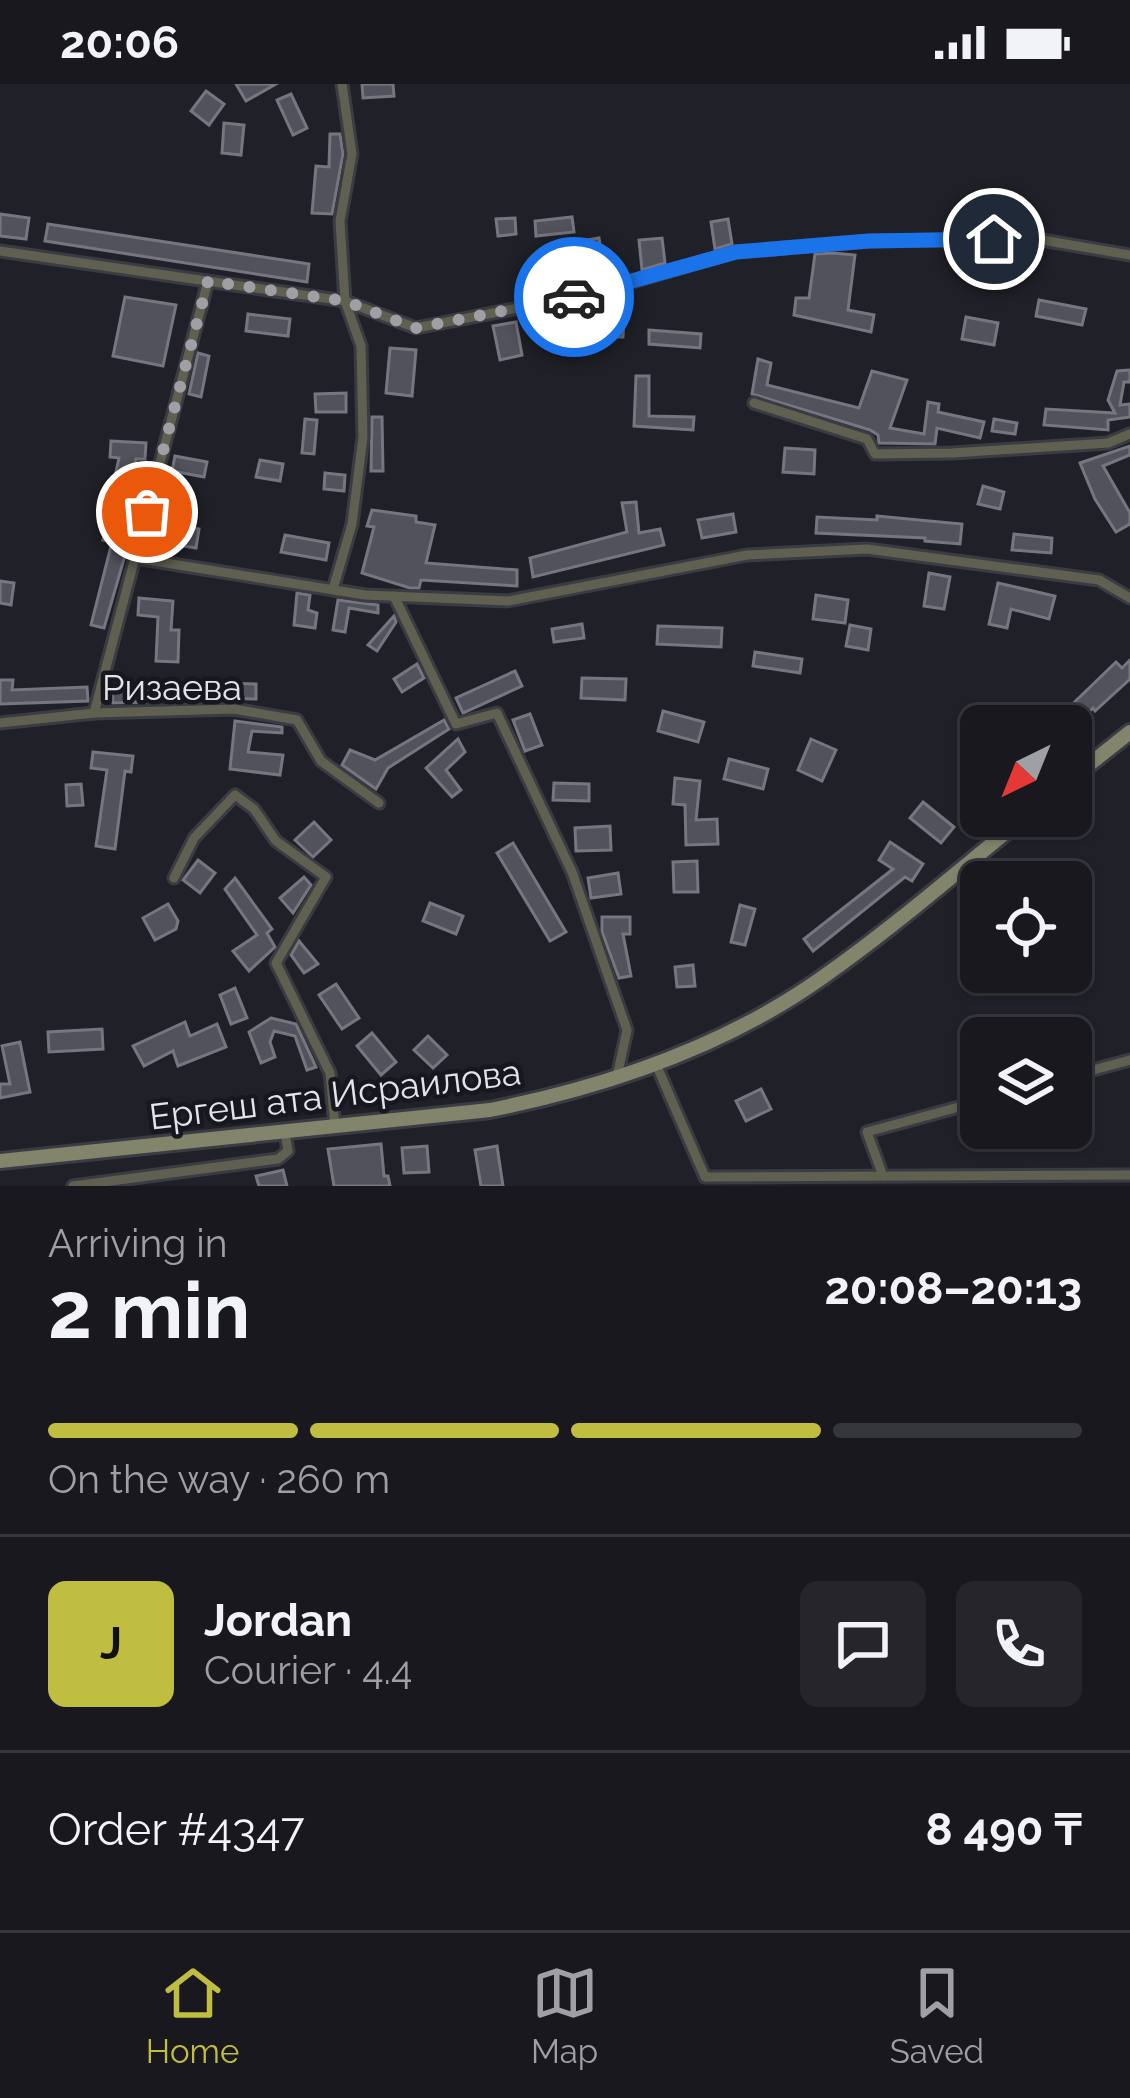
<!DOCTYPE html>
<meta charset="utf-8">
<style>
:root{--surface:#18181e;--page:#25252b;--text:#f1f3f6;--muted:#9fa0a4;--line:#36373c;--accent:#c0be41}
body{margin:0;font-family:Raleway,sans-serif;background:var(--page);color:var(--text);height:100vh;display:flex;flex-direction:column;font-size:45px;white-space:nowrap}
*{box-sizing:border-box;margin:0}
p{font-size:39px;color:var(--muted)}
.icon{flex:none;width:66px;height:66px;fill:none;stroke:currentColor;stroke-width:2;stroke-linecap:round;stroke-linejoin:round}
.map{position:relative;height:1102px;overflow:hidden}
.details{display:flex;flex-direction:column;background:var(--surface);flex:1}
.details>*{flex:none}
.needle{width:78px;rotate:223deg}
.fabs{position:absolute;left:960px;top:621px;display:grid;gap:24px}
.fabs a{display:grid;place-items:center;width:132px;height:132px;border-radius:18px;background:var(--surface);box-shadow:0 3px 9px #0004,0 0 0 3px var(--line);font-size:60px}
.pin{position:absolute;display:grid;place-items:center;width:102px;height:102px;color:#fff;margin:-51px;border:6px solid #fff;border-radius:50%;box-shadow:0 3px 12px #0007}
.courier{position:absolute;display:grid;place-items:center;width:120px;height:120px;margin:-60px;border:9px solid #1a73e8;border-radius:50%;background:#fff;color:#222;box-shadow:0 3px 15px #0007}
.headline em{font-style:normal;font-weight:700}
.headline div{display:flex;flex-direction:column-reverse}
.headline{display:flex;align-items:center;justify-content:space-between;height:204px;padding:0 48px}
h1{font-size:78px;font-weight:700;line-height:90px}
.bar{display:grid;grid-template-columns:repeat(4,1fr);gap:18px 12px;align-content:center;height:144px;padding:0 48px}
.bar i{height:15px;border-radius:9px;background:var(--line)}
.bar .current{background:var(--accent)}
.bar p{grid-column:span 4}
.line{display:flex;align-items:center;gap:30px;padding:0 48px;border-top:3px solid var(--line)}
.line div{flex:1}
.round{display:grid;place-items:center;flex:none;width:126px;height:126px;border-radius:18px;background:var(--page)}
.status{display:flex;justify-content:space-between;align-items:center;height:84px;padding:0 60px;background:var(--surface);direction:ltr}
.status svg{height:33px;fill:currentColor}
.tab-bar{display:flex;justify-content:space-around;align-items:center;height:168px;border-top:3px solid var(--line);background:var(--surface);font-size:33px;color:var(--muted)}
.tab-bar a{display:grid;justify-items:center;gap:6px}
.tab-bar .current{color:var(--accent)}
.map>svg:first-child{display:block}
</style>
<div class="status"><b>20:06</b><svg viewBox="0 0 49 12"><path d="M0 12V9h3v3zM5 12V6h3v6zM10 12V3h3v9zM15 12V0h3v12zM26 1h20v11H26zM47 4h2v5h-2z"/></svg></div>
<div class="map">
<svg width="1130" height="1102" viewBox="0 0 1130 1102">
<rect width="100%" height="100%" fill="#202028"/>
<!-- building -->
<g fill="#51525b" stroke="#757680" stroke-width="3">
<path d="M236 0H276L246 17Z"/>
<path d="M362 0H393L394 12 363 14Z"/>
<path d="M206 7 224 20 209 41 191 27Z"/>
<path d="M291 10 307 44 293 51 277 16Z"/>
<path d="M224 39 244 41 241 71 222 69Z"/>
<path d="M330 50H340L343 70 332 130 312 129 316 82 329 83Z"/>
<path d="M0 130 29 134 26 155 0 152Z"/>
<path d="M572 133 574 148 536 152 535 137Z"/>
<path d="M515 134 516 150 498 152 496 135Z"/>
<path d="M728 135 732 160 715 165 711 138Z"/>
<path d="M48 140 309 180 307 198 45 157Z"/>
<path d="M599 154 603 181 579 185 575 158Z"/>
<path d="M662 154 665 179 642 186 639 156Z"/>
<path d="M833 169 855 171 848 226 874 231 871 248 794 231 796 214H809L815 170Z"/>
<path d="M125 213 176 221 163 282 113 272Z"/>
<path d="M1039 216 1086 225 1082 241 1036 232Z"/>
<path d="M248 230 290 235 288 252 246 247Z"/>
<path d="M598 233H624L623 253H598Z"/>
<path d="M966 233 998 239 994 261 962 255Z"/>
<path d="M516 238 522 271 500 276 493 242Z"/>
<path d="M581 239 585 261 553 267 549 245Z"/>
<path d="M649 246 701 250 700 264 649 260Z"/>
<path d="M390 264 416 266 412 312 386 309Z"/>
<path d="M198 269 209 272 201 313 189 310Z"/>
<path d="M758 275 771 279 767 301 859 324 872 287 907 296 890 344 924 350 928 318 939 320 938 328 984 338 980 354 937 344 935 360 879 359 878 351 870 346 752 310Z"/>
<path d="M1130 286V298H1124L1120 321 1130 320V333L1108 336V346L1044 341 1046 325 1115 329 1108 316 1117 287Z"/>
<path d="M636 292H649V332L694 333 693 346 634 342Z"/>
<path d="M346 309V328H316L315 310Z"/>
<path d="M372 333H382L383 387H371Z"/>
<path d="M305 335 317 336 314 370 302 369Z"/>
<path d="M994 335 1017 339 1015 350 992 347Z"/>
<path d="M111 357 146 359 145 375H136L126 422 109 419 119 374 110 373Z"/>
<path d="M1130 362V371L1103 382 1130 429V440L1116 448 1095 415 1080 379Z"/>
<path d="M785 364 815 366 814 390 783 388Z"/>
<path d="M175 372 207 378 204 393 172 387Z"/>
<path d="M260 376 283 380 280 397 256 393Z"/>
<path d="M325 389 345 391 344 407 324 405Z"/>
<path d="M983 402 1004 408 1000 425 978 420Z"/>
<path d="M636 418 639 449 660 445 664 461 533 493 530 474 627 448 622 419Z"/>
<path d="M372 426 416 432V438L435 441 426 479 517 486V502L421 496 419 504H410L362 489 374 443 367 442Z"/>
<path d="M733 430 736 448 702 454 698 436Z"/>
<path d="M877 432 962 440 960 460 925 457V454L816 449 817 433 877 436Z"/>
<path d="M108 437 133 444 104 544 91 541 112 458 103 456Z"/>
<path d="M161 439 199 445 196 464 158 458Z"/>
<path d="M1014 450 1052 454 1051 469 1012 466Z"/>
<path d="M285 451 329 459 326 476 281 468Z"/>
<path d="M929 489 950 493 944 525 924 522Z"/>
<path d="M0 497 14 499 11 521 0 519Z"/>
<path d="M998 499 1055 512 1049 535 1011 525 1007 544 989 540Z"/>
<path d="M297 509 310 511 308 526 317 529 315 544 294 541Z"/>
<path d="M816 511 848 516 845 539 813 535Z"/>
<path d="M139 514 173 517 171 546H179L178 578 156 577 158 533 138 531Z"/>
<path d="M338 516 378 521V529L349 524 345 548 333 546Z"/>
<path d="M394 532 396 538 377 567 368 561Z"/>
<path d="M582 540 584 554 554 558 552 545Z"/>
<path d="M850 541 871 545 868 566 846 562Z"/>
<path d="M658 542 722 544 721 563 657 560Z"/>
<path d="M755 568 802 575 800 589 753 582Z"/>
<path d="M1130 576V595L1095 627 1093 624 1071 646 1059 633 1116 578 1122 584Z"/>
<path d="M417 580 424 594 402 608 394 595Z"/>
<path d="M515 587 522 602 463 629 456 614Z"/>
<path d="M582 594 626 595 625 616 581 614Z"/>
<path d="M0 596H13L12 606 87 603 88 617 0 620Z"/>
<path d="M218 599 256 600V615L218 614Z"/>
<path d="M149 606V618L113 619 112 608Z"/>
<path d="M663 627 704 638 698 658 658 647Z"/>
<path d="M530 630 542 661 525 667 513 636Z"/>
<path d="M444 636 449 645 388 684 376 705 342 681 350 666 375 676Z"/>
<path d="M235 637 282 643V649L252 647 248 668 283 671 280 691 230 685Z"/>
<path d="M458 655 465 668 446 686 461 706 452 713 426 684Z"/>
<path d="M811 655 836 666 822 697 798 686Z"/>
<path d="M93 668 133 672 131 688 125 687 115 765 96 762 107 686 91 684Z"/>
<path d="M729 675 768 685 763 705 724 695Z"/>
<path d="M675 694 700 697 696 736 717 735 718 760 686 761 685 721 673 720Z"/>
<path d="M554 699 589 700V717L553 716Z"/>
<path d="M81 700 83 721 67 722 66 701Z"/>
<path d="M923 718 954 743 941 759 910 734Z"/>
<path d="M314 738 331 756 313 773 295 756Z"/>
<path d="M610 742 611 766 576 767 575 744Z"/>
<path d="M890 758 923 780 912 797 905 793 813 867 804 855 893 785 879 776Z"/>
<path d="M513 759 566 848 550 857 497 769Z"/>
<path d="M198 776 215 789 200 809 183 796Z"/>
<path d="M697 777 698 808H674L673 778Z"/>
<path d="M618 789 621 810 591 814 588 794Z"/>
<path d="M304 793 311 801 293 829 280 814Z"/>
<path d="M235 794 272 845 267 849 275 863 249 887 233 867 257 851 225 805Z"/>
<path d="M430 819 463 832 456 850 423 837Z"/>
<path d="M168 820 178 837 176 845 155 856 143 834Z"/>
<path d="M740 821 755 825 745 861 731 858Z"/>
<path d="M602 833H630V850H623L631 892 619 894 602 848Z"/>
<path d="M299 857 318 880 304 889 291 871Z"/>
<path d="M693 881 695 902 677 903 675 883Z"/>
<path d="M336 900 359 934 342 945 319 911Z"/>
<path d="M235 904 247 934 231 940 220 911Z"/>
<path d="M271 934 296 940 316 983 307 986 295 952 274 947 270 958 275 973 261 979 249 948Z"/>
<path d="M185 938 190 952 217 940 226 963 178 982 173 967 144 982 133 962Z"/>
<path d="M102 945 103 965 49 968 48 948Z"/>
<path d="M372 949 396 978 381 991 357 962Z"/>
<path d="M428 952 447 971 433 984 414 966Z"/>
<path d="M20 958 30 1008 0 1014V1000H10L2 962Z"/>
<path d="M761 1005 771 1025 746 1037 736 1017Z"/>
<path d="M381 1060 384 1092H388L390 1102H334L328 1065Z"/>
<path d="M427 1062 429 1088 404 1089 402 1064Z"/>
<path d="M497 1062 503 1102H481L475 1066Z"/>
<path d="M283 1086 287 1102H259L256 1092Z"/>
</g>
<g fill="none" stroke-linecap="round" stroke-linejoin="round">
<!-- minor casing -->
<g stroke="#3b3b43" stroke-width="15">
<g id="minor">
<path d="M0 167 345 217 416 244 590 210 736 168 869 157 1036 155 1130 171"/>
<path d="M754 319 867 355 875 370 952 369 1108 359 1130 350"/>
<path d="M135 474 365 511 508 517 747 471 867 465 1099 496 1130 514"/>
<path d="M333 505 352 440 363 353 361 262 345 217 340 137 352 70 342 0"/>
<path d="M394 512 456 640 497 629 572 788 627 946 617 993"/>
<path d="M94 629 208 197"/>
<path d="M0 639 94 629 234 625 297 636 321 677 379 719"/>
<path d="M174 794 194 754 235 711 254 725 276 757 326 793 276 879 330 989 335 1042"/>
<path d="M655 978 705 1093 1130 1091"/>
<path d="M1071 992 1130 976"/>
<path d="M883 1092 867 1048 981 1017"/>
<path d="M73 1102 278 1075 288 1067 285 1049"/>
</g>
</g>
<!-- secondary casing -->
<g stroke="#3b3b43" stroke-width="20">
<g id="secondary">
<path d="M1071 695 1130 648"/>
<path d="M0 1077 490 1026C605 1003 726 962 823 893 893 844 959 786 1026 732"/>
</g>
</g>
<!-- minor -->
<use href="#minor" stroke="#606051" stroke-width="9"/>
<!-- secondary -->
<use href="#secondary" stroke="#83846c" stroke-width="14"/>
</g>
<g fill="none" stroke-linecap="round" stroke-linejoin="round">
<!-- done -->
<path stroke="#9f9fa5" stroke-width="12" stroke-dasharray="0 21.6" d="M147 428 208 197 345 217 416 244 574 213"/>
<!-- route -->
<path stroke="#1a73e8" stroke-width="15" d="M574 213 736 168 869 157 994 155"/>
</g>
<g text-anchor="middle" dominant-baseline="central" stroke-width="9" stroke-linejoin="round" paint-order="stroke">
<!-- street labels -->
<g font-size="36" fill="#e3e4e9" stroke="#17171f">
<text x="172" y="603">Ризаева</text>
<text transform="translate(335 1010) rotate(-7)">Ергеш ата Исраилова</text>
</g>
</g>
</svg>
<div class="fabs">
<a><svg class="needle" viewBox="-14 -14 28 28"><path d="M0-13l5 13h-10z" fill="#e53935"/><path d="M0 13l5-13h-10z" fill="#9fa0a4"/></svg></a>
<a><svg class="icon" aria-label="locate" viewBox="0 0 24 24"><circle cx="12" cy="12" r="6"/><path d="M12 2v4M12 18v4M2 12h4M18 12h4"/></svg></a>
<a><svg class="icon" aria-label="layers" viewBox="0 0 24 24"><path d="M12 4l9 5-9 5-9-5zM3 14l9 5 9-5"/></svg></a>
</div>
<div class="pin" style="left:147px;top:428px;background:#ea580c"><svg class="icon" aria-label="bag" viewBox="0 0 24 24"><path d="M5 8h14l-1 12H6zM9 8a3 3 0 0 1 6 0"/></svg></div>
<div class="pin" style="left:994px;top:155px;background:#1f2937"><svg class="icon" aria-label="home" viewBox="0 0 24 24"><path d="M3 11l9-7 9 7M6 9v11h12V9"/></svg></div>
<div class="courier" style="left:574px;top:213px"><svg class="icon" aria-label="car" viewBox="0 0 24 24"><path d="M5 17H2v-5l4-1 3-4h7l3 4 3 1v5h-3M9 17h6M6 11h13"/><circle cx="7" cy="17" r="2"/><circle cx="17" cy="17" r="2"/></svg></div>
</div>
<section class="details">
<div class="headline"><div><h1>2 min</h1><p>Arriving in</p></div><em>20:08–20:13</em></div>
<div class="bar"><i class="current"></i><i class="current"></i><i class="current"></i><i></i><p>On the way · 260 m</p></div>
<div class="line" style="height:216px"><b class="round" style="background:var(--accent);color:#111">J</b><div><b>Jordan</b><p>Courier · 4.4</p></div><a class="round"><svg class="icon" aria-label="chat" viewBox="0 0 24 24"><path d="M4 5h16v11H9l-5 4z"/></svg></a><a class="round"><svg class="icon" aria-label="phone" viewBox="0 0 24 24"><path d="M5 4h4l2 5-3 2q2 4 5 5l2-3 5 2v4C11 20 4 13 5 4z"/></svg></a></div>
<div class="line" style="height:156px"><div>Order #4347</div><b>8 490 ₸</b></div>
</section>
<nav class="tab-bar">
<a class="current"><svg class="icon" aria-label="home" viewBox="0 0 24 24"><path d="M3 11l9-7 9 7M6 9v11h12V9"/></svg>Home</a>
<a><svg class="icon" aria-label="map" viewBox="0 0 24 24"><path d="M3 6l6-2 6 2 6-2v14l-6 2-6-2-6 2zM9 4v14M15 6v14"/></svg>Map</a>
<a><svg class="icon" aria-label="saved" viewBox="0 0 24 24"><path d="M7 4h10v16l-5-4-5 4z"/></svg>Saved</a>
</nav>
